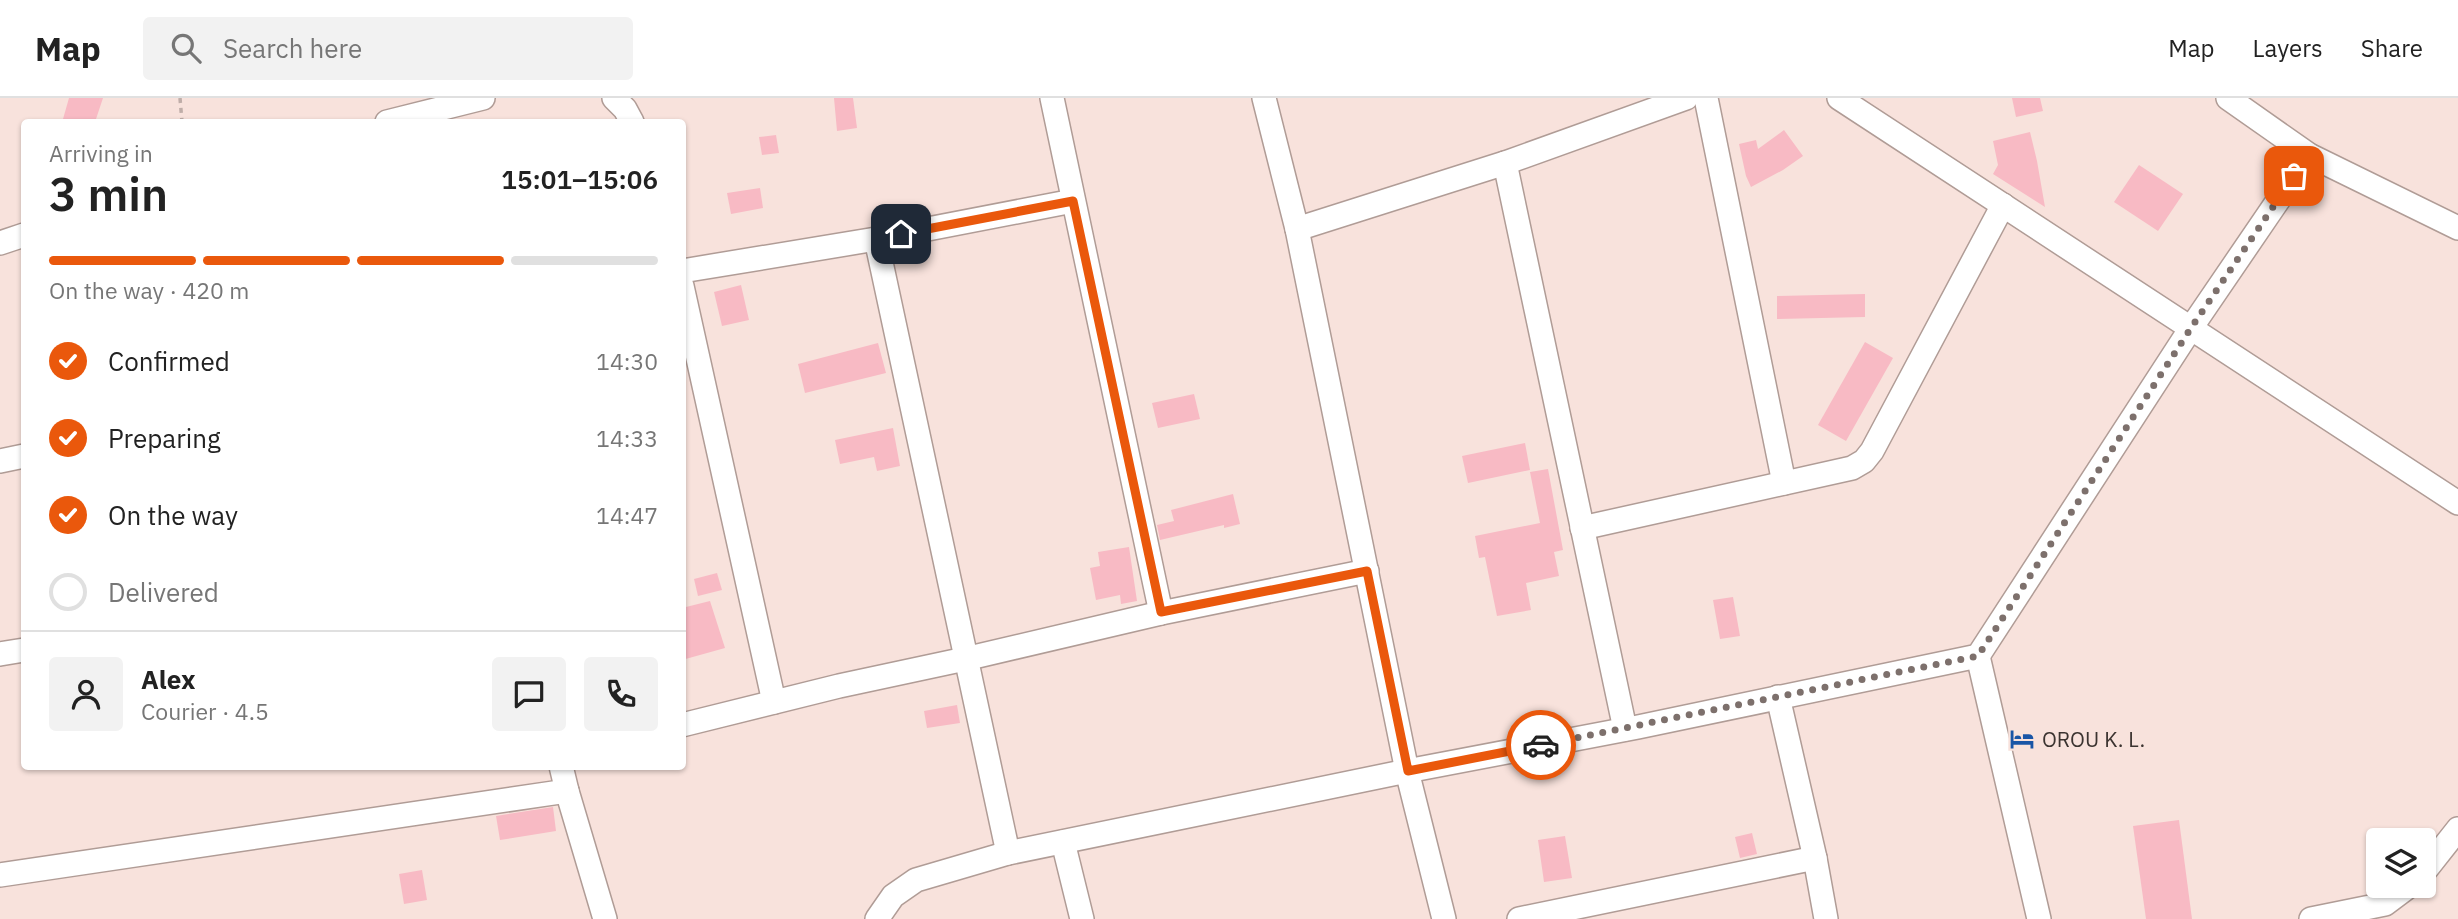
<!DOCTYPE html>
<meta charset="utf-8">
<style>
:root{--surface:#fff;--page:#f2f2f2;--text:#222;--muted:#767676;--line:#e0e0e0;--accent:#ea580c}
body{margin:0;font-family:"IBM Plex Sans",sans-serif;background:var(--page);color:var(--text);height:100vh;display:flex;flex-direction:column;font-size:26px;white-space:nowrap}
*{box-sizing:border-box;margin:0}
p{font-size:23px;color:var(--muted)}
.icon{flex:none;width:38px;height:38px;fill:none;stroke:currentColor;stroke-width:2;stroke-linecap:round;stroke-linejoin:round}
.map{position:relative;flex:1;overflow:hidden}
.details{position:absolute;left:21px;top:21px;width:665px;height:651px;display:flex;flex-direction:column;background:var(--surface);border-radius:7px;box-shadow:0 2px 5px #0004}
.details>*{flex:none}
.fabs{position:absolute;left:2366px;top:730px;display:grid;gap:14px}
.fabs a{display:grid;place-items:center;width:70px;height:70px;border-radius:7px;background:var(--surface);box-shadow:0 2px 5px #0004;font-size:35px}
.pin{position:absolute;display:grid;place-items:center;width:60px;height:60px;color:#fff;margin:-30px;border-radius:14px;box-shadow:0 4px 10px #0006}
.courier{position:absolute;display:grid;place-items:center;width:70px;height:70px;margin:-35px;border:5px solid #ea580c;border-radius:50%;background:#fff;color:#222;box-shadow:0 2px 9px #0007}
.overview em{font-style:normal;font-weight:600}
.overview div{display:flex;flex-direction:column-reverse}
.overview{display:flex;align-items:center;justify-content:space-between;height:119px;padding:0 28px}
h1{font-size:46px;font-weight:600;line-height:52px}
.bar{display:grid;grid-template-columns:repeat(4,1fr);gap:10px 7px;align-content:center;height:84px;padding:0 28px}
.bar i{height:9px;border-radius:5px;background:var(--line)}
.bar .current{background:var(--accent)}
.bar p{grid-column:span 4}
.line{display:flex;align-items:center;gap:18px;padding:0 28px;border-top:2px solid var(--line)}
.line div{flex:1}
.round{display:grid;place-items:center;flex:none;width:74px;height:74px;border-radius:7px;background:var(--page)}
ol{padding:0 28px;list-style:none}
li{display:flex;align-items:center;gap:21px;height:77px}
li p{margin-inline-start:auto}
li .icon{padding:7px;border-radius:50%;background:var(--accent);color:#fff;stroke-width:4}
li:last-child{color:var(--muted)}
li i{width:38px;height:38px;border:4px solid var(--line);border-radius:50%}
header{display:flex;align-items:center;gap:42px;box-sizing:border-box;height:98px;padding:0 35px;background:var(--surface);border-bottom:2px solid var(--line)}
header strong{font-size:33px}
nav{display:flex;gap:38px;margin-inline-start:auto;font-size:24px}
.search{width:490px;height:63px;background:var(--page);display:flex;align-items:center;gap:18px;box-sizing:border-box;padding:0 24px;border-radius:7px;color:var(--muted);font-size:26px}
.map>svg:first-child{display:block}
</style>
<header>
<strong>Map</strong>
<div class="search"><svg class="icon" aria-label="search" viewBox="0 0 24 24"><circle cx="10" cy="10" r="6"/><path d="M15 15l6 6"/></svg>Search here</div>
<nav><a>Map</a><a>Layers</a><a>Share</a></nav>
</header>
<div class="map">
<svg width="2458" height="821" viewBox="0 0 2458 821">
<rect width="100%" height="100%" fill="#f8e2dc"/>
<!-- building -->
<g fill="#f8bac4">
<path d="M69 0H103L95 24H75L63 21Z"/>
<path d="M834 0H853L857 30 837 33Z"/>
<path d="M2012 0H2040L2043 13 2016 19Z"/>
<path d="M1784 32 1803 58 1783 72 1751 89 1746 78 1739 46 1756 42 1758 51Z"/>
<path d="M2030 34 2037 63 2045 109 1993 76 1998 67 1993 43Z"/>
<path d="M776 37 779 55 762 57 759 39Z"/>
<path d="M2139 67 2183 96 2158 133 2114 104Z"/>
<path d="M760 90 763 110 731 116 727 95Z"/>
<path d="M741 187 749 222 722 228 714 194Z"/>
<path d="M1865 196V219L1777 221V198Z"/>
<path d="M1865 244 1893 260 1846 343 1818 327Z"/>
<path d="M878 245 886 275 805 295 798 266Z"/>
<path d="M1194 296 1200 321 1158 330 1152 305Z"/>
<path d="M893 330 900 368 877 373 874 359 840 366 835 342Z"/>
<path d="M1525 345 1530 372 1468 385 1462 358Z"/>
<path d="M1548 371 1563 452 1554 454 1559 478 1526 485 1531 512 1497 518 1485 459 1479 460 1475 438 1540 425 1530 374Z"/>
<path d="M1233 396 1240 426 1224 430V427L1160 442 1157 427 1174 423 1171 412Z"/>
<path d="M1129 449 1137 503 1121 506 1120 497 1096 502 1090 470 1100 468 1098 454Z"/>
<path d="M717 475 722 492 698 498 694 481Z"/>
<path d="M1733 499 1740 538 1720 541 1713 502Z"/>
<path d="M710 503 725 550 682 562V510Z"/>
<path d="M957 607 960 625 927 630 924 613Z"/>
<path d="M553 709 556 733 500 742 496 718Z"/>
<path d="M2179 722 2192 821H2146L2133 728Z"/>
<path d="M1752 735 1757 756 1740 760 1735 739Z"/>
<path d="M1565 738 1572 780 1544 784 1538 742Z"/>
<path d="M422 772 427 802 404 806 399 776Z"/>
</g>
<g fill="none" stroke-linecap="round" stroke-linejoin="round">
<!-- minor casing -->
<g stroke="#b09c96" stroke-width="26">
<g id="minor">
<path d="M614 0 625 11 632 24"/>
<path d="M1052 0 1161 515"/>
<path d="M1264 0 1297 131 1407 673 1444 821"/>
<path d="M1706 0 1784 385"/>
<path d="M1839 0 2458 405"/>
<path d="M2228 0 2309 57 2458 130"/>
<path d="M387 24 483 0"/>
<path d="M1505 65 1625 631"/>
<path d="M1297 131 1505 65 1686 0"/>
<path d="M876 141 1008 755"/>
<path d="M0 145 24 137"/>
<path d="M682 173 876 141 1073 103"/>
<path d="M682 188 774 604"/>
<path d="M0 363 24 358"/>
<path d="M1582 430 1852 370 1864 363 1872 353 2003 107"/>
<path d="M0 556 24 552"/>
<path d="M1978 558 2039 821"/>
<path d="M1778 599 1815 760 1826 821"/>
<path d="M682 627 839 588 965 561 1161 515 1367 473"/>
<path d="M561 668 567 693 605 821"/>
<path d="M1063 744 1082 821"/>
<path d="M2424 774 2458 731"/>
<path d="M0 777 567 693"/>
<path d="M877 821 893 798 916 782 1008 755 1407 673 1638 629 1978 558 2191 230 2309 57"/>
<path d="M1519 821 1815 760"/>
<path d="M2311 821 2385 806 2409 788"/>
</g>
</g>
<!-- path -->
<path stroke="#bfada8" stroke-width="3.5" stroke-dasharray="5 5" stroke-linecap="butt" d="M180 0 182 24"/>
<!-- minor -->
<use href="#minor" stroke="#fff" stroke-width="23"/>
</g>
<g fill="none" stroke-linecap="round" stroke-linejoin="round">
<!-- done -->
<path stroke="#7d706c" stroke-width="7" stroke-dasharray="0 12.6" d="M1541 647 1978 558 2191 230 2294 78"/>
<!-- route -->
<path stroke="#ea580c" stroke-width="9" d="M901 136 1073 103 1161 514 1367 473 1408 673 1541 647"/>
</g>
<!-- icons -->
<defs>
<g id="hotel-bare" transform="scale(1.89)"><path d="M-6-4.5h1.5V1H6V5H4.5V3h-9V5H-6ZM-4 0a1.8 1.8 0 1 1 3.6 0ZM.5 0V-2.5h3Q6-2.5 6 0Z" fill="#1955a6" stroke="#f8e2dc" stroke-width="2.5" paint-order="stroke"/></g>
</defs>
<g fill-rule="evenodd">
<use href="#hotel-bare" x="2022" y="641"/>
</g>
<g text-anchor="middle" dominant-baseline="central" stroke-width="5" stroke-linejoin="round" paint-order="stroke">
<!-- poi labels -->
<g font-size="21" fill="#3b3330" stroke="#f8e2dc" text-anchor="start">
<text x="2042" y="641">OROU K. L.</text>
</g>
</g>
</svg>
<div class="fabs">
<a><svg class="icon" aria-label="layers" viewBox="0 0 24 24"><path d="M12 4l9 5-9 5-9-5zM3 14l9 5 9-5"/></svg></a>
</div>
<div class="pin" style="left:2294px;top:78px;background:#ea580c"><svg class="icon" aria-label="bag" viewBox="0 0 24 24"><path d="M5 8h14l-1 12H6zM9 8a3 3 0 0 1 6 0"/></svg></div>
<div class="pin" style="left:901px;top:136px;background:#1f2937"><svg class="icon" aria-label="home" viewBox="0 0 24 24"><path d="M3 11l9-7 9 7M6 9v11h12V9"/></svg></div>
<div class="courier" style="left:1541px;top:647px"><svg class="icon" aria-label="car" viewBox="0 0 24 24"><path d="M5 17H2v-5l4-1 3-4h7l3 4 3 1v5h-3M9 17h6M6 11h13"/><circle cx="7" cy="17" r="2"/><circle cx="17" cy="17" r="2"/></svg></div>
<section class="details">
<div class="overview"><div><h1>3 min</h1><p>Arriving in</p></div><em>15:01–15:06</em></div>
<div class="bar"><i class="current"></i><i class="current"></i><i class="current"></i><i></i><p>On the way · 420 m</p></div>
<ol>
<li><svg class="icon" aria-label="check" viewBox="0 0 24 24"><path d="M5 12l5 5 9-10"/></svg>Confirmed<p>14:30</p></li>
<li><svg class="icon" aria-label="check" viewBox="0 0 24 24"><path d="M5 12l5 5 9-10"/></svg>Preparing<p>14:33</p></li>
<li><svg class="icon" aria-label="check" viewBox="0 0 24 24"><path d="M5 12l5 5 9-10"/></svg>On the way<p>14:47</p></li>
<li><i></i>Delivered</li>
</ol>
<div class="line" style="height:126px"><a class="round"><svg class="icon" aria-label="person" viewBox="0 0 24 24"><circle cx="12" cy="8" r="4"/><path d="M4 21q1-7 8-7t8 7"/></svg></a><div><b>Alex</b><p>Courier · 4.5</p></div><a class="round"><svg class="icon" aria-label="chat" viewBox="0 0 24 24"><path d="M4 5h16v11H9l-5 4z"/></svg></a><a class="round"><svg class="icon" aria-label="phone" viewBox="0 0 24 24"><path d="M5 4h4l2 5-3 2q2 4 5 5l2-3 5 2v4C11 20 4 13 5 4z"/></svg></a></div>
</section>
</div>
